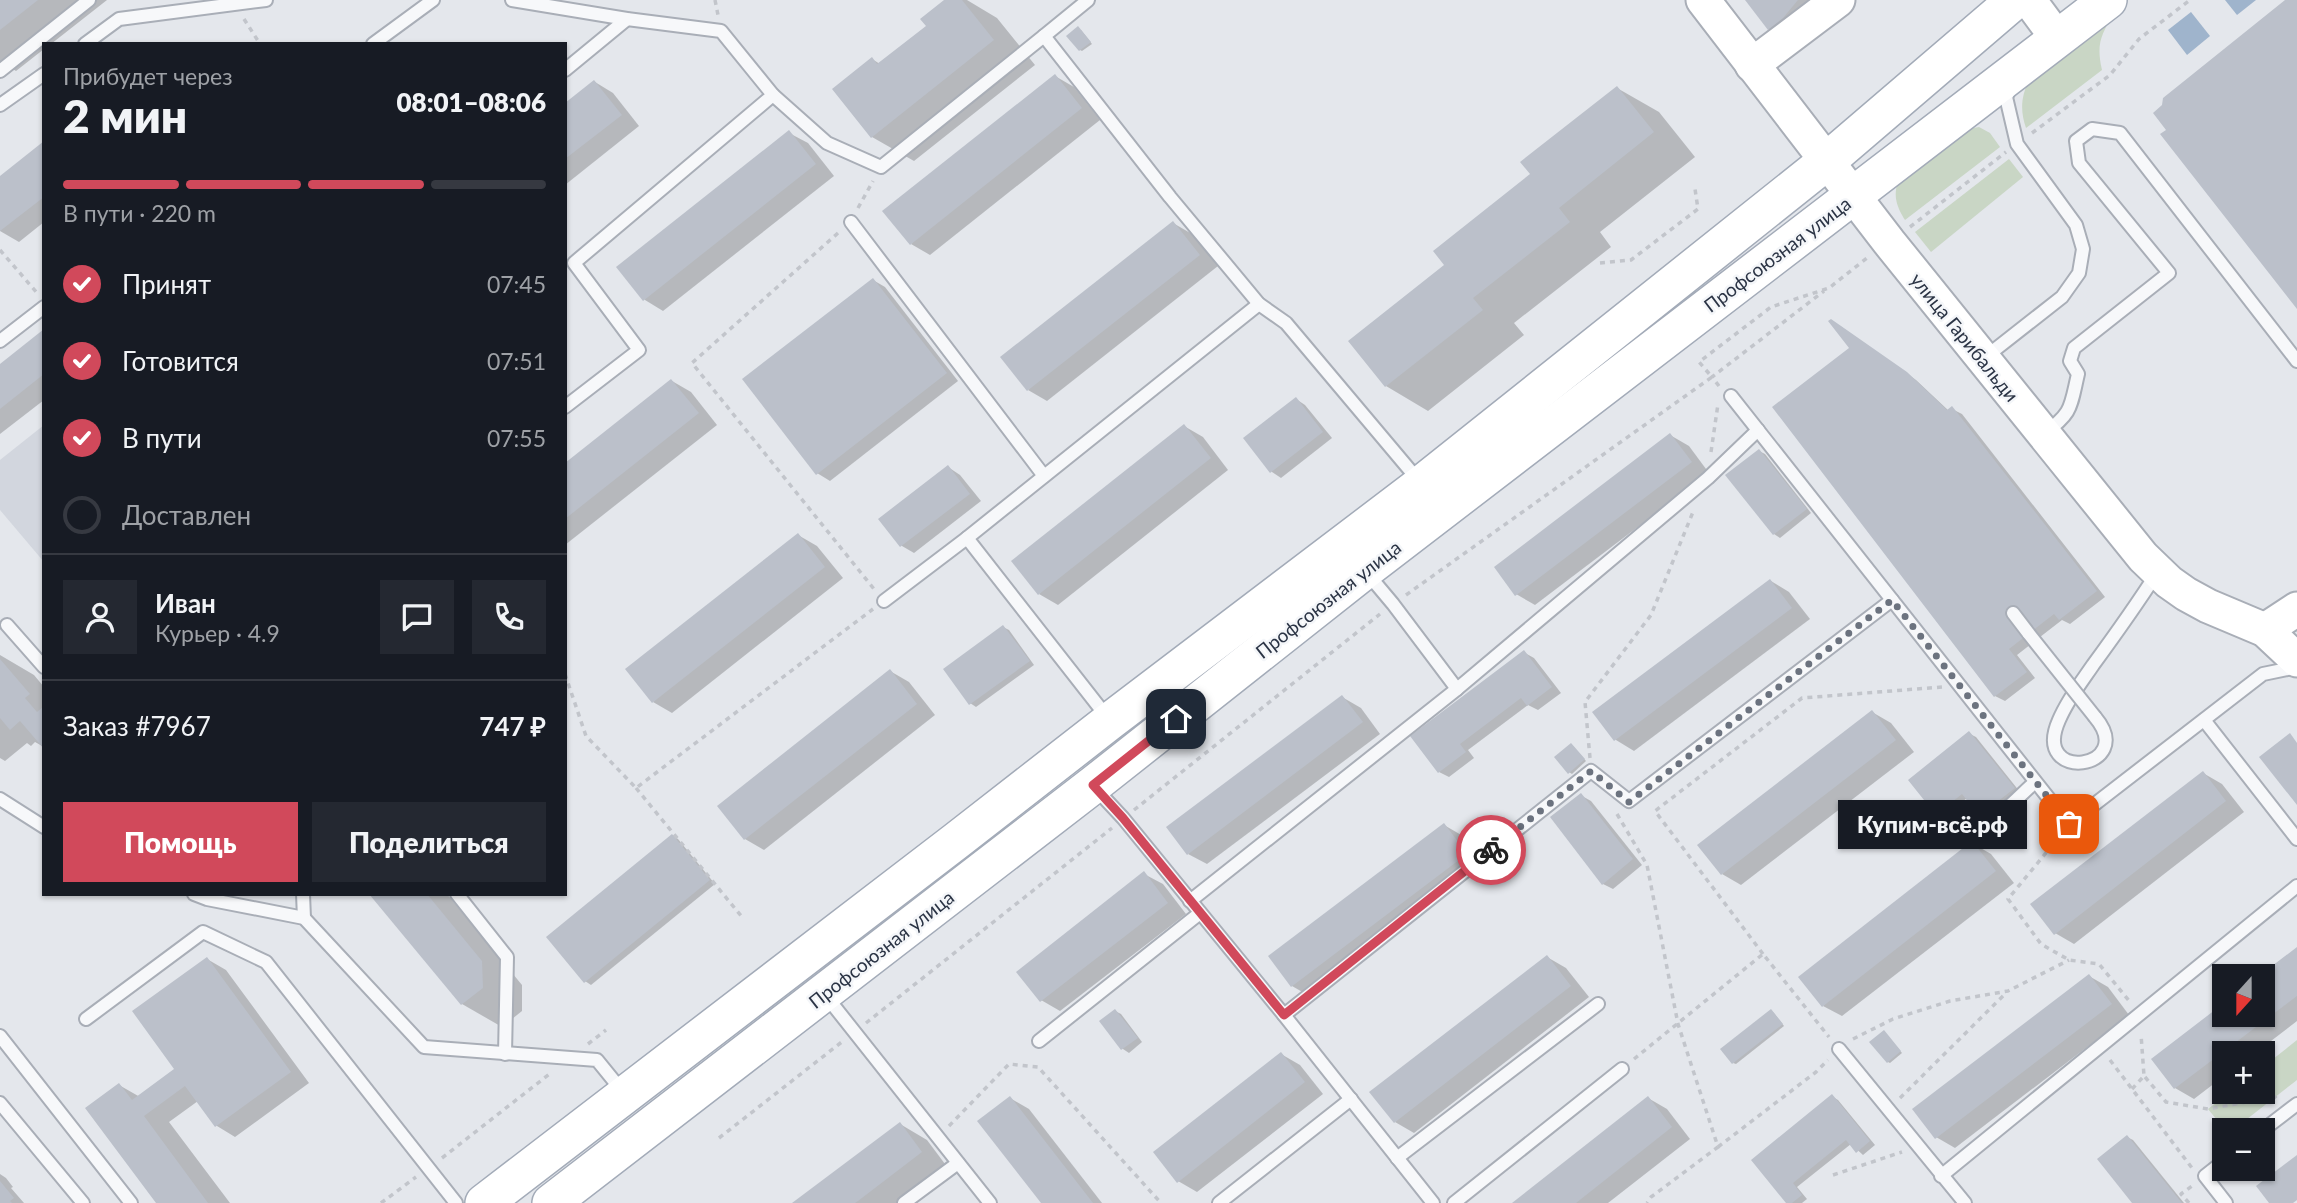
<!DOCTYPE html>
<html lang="ru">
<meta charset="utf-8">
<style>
:root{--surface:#171b24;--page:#242831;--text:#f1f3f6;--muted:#9ea1a6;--line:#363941;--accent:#d1495b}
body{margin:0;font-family:Lato,sans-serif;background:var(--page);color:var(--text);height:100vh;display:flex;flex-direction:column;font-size:26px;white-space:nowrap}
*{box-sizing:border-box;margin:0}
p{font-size:23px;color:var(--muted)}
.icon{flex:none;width:38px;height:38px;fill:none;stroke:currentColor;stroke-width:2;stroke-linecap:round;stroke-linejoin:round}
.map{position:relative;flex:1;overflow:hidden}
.drawer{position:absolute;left:42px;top:42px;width:525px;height:854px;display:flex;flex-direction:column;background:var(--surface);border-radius:0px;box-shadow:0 2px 5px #0004}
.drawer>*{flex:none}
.needle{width:46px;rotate:201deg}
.controls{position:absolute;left:2212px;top:964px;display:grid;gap:14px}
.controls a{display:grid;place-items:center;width:63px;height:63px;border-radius:0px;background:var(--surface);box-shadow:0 2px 5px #0004;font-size:35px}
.pin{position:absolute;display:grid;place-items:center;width:60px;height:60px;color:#fff;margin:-30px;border-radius:14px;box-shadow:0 4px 10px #0006}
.courier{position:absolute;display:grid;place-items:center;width:70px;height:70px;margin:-35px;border:5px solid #d1495b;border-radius:50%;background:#fff;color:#222;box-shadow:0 2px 9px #0007}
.bubble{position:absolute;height:49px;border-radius:0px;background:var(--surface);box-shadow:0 2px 5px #0004;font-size:23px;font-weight:800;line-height:49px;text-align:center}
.overview em{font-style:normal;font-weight:800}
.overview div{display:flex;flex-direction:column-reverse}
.overview{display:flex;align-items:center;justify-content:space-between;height:119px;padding:0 21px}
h1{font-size:46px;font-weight:800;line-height:52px}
.bar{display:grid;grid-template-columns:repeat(4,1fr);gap:10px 7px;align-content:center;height:84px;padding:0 21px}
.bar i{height:9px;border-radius:5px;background:var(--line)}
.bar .on{background:var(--accent)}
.bar p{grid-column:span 4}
.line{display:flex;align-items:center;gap:18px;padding:0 21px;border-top:2px solid var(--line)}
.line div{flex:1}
.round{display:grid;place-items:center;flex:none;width:74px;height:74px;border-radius:0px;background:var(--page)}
ol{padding:0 21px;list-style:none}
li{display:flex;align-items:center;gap:21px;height:77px}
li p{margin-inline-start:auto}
li .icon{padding:7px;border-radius:50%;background:var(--accent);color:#fff;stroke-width:4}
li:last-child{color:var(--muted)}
li i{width:38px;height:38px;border:4px solid var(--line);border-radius:50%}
.primary-button{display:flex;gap:14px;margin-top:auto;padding:14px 21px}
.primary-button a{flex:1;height:80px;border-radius:0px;background:var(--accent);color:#fff;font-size:28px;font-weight:800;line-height:80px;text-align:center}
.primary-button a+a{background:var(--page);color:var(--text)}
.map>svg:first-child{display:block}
</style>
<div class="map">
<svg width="2297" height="1203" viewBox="0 0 2297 1203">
<rect width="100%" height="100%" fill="#e4e7ec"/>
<!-- built -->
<path fill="#d2d6de" d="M44 425V562L0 510V460Z"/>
<!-- green -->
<g fill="#c9d6c5">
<path d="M2114 13C2101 35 2096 44 2102 70L2026 128C2020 110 2021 98 2029 79Z"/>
<path d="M1979 127 1990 133 2000 147 1905 220C1896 206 1892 193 1900 178L1963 130Z"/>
<path d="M2009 159 2023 177 1931 252 1915 232Z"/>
<path d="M2297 1040V1080L2233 1130H2225L2208 1109 2230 1092H2263V1067Z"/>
</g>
<!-- water -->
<g fill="#9fb4cc">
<path d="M2225 0H2256L2237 15Z"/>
<path d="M2191 12 2210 36 2187 55 2168 30Z"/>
</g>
<!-- shadow -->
<g fill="#0003">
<path d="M0 0H107L51 44H44V49L16 71 3 63 0 65Z"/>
<path d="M947 0H967L997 18 1035 65 914 161 872 137V59L880 64 928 26Z"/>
<path d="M1747 0H1815L1782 36 1769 29Z"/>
<path d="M1081 30 1092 44 1082 51 1080 50Z"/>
<path d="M1055 76 1074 87 1100 120 930 255 911 244Z"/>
<path d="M595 82 613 93 639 126 565 185V106Z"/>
<path d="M1617 88 1659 112 1695 157 1600 232 1611 247 1514 323 1524 335 1428 411 1386 386 1447 266Z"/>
<path d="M789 133 808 143 834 176 663 311 645 300 619 267Z"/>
<path d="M44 143V222L19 242 0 231V178Z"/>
<path d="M1173 223 1192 234 1218 266 1047 401 1028 390Z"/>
<path d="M873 280 885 287 958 381 830 481 817 473Z"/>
<path d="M1694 288 1699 294 1691 298 1685 292Z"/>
<path d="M1840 326 1916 380 1949 411 1952 409 1962 414 2105 597 2070 624 2062 620 2017 655 2035 678 2005 701 1995 696 1852 349Z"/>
<path d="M44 332V400L0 434V366Z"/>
<path d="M672 381 691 392 717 425 565 545V466Z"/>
<path d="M1296 399 1305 405 1332 438 1281 478 1272 472 1245 438Z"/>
<path d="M1184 426 1203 437 1228 470 1058 605 1039 594Z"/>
<path d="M1670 435 1689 446 1709 473 1535 605 1516 594Z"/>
<path d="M1759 451 1765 454 1811 513 1780 538 1774 534 1728 475Z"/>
<path d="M948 467 960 475 981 501 914 553 902 546 881 519Z"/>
<path d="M798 535 817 546 843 578 672 713 653 702Z"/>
<path d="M1771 581 1789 592 1810 619 1634 751 1616 740 1595 713Z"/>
<path d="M1003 627 1009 630 1034 665 976 707 970 703Z"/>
<path d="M1525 653 1534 658 1561 693 1538 710 1528 705 1468 750 1474 758 1449 777 1439 772Z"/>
<path d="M0 655 34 675 44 687V747L35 742 31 746 27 743 5 761 0 758Z"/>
<path d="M890 671 909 682 935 715 764 850 745 839 719 806Z"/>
<path d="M1342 697 1361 708 1380 734 1207 864 1188 854Z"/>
<path d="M1872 712 1891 723 1914 752 1741 885 1722 874Z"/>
<path d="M1970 734 1976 737 2020 792 1986 818 1980 815 1967 798 1943 817 1937 814Z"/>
<path d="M1573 746 1586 761 1572 774 1569 772Z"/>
<path d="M2203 773 2222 784 2244 812 2074 944 2055 933Z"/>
<path d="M1582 796 1591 801 1642 865 1613 889 1603 884Z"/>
<path d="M1444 825 1463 836 1485 865 1311 997 1292 986 1270 957Z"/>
<path d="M673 836 678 839 715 884 591 985 585 981Z"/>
<path d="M1972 843 1991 854 2014 883 1842 1016 1823 1006Z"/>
<path d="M1144 874 1163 884 1186 914 1060 1011 1041 1000Z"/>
<path d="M372 894H447L522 985V1011L502 1027 462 1004Z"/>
<path d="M2297 950V1021L2254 1054H2224V1076L2194 1099 2175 1088 2153 1059 2224 1005V1015H2263L2262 976Z"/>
<path d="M1547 957 1566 968 1589 997 1414 1133 1395 1122Z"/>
<path d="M207 959 226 970 309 1083 235 1137 217 1126 198 1101 169 1122 230 1203H158L119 1085 140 1097 177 1070Z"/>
<path d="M2089 976 2108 987 2129 1015 1955 1148 1936 1137Z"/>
<path d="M1115 1011 1121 1014 1142 1042 1129 1053 1123 1049 1101 1022Z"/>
<path d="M1773 1012 1784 1026 1736 1064 1733 1063Z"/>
<path d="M1886 1034 1902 1053 1890 1063 1888 1062Z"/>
<path d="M1281 1054 1300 1065 1323 1094 1197 1192 1178 1181Z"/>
<path d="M1833 1097 1838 1100 1875 1145 1863 1155 1851 1144 1797 1187 1807 1199 1802 1203H1788L1754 1161Z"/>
<path d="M1010 1098 1029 1109 1102 1203H1043Z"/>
<path d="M1648 1098 1667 1109 1690 1139 1608 1203H1514Z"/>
<path d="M900 1124 927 1140 948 1168 901 1203H795Z"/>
<path d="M2127 1137 2133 1140 2184 1203H2134Z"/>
<path d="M0 1174 6 1178 13 1187 11 1188 24 1203H0Z"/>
</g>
<!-- building -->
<g fill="#bbc0ca">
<path d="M0 0H38L0 30Z"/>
<path d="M944 0H962L994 40 871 138 832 89 872 57 877 64 926 26 920 19Z"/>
<path d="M1745 0H1798L1783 18 1768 30Z"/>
<path d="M2285 0H2297V309L2160 134 2166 130 2153 113 2162 105 2163 98Z"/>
<path d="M1078 26 1091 42 1079 51 1066 36Z"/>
<path d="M1055 74 1082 108 910 245 882 211Z"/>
<path d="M594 80 622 115 565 159V103Z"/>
<path d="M1617 86 1654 132 1559 208 1570 222 1473 298 1483 310 1385 387 1348 341 1444 265 1433 251 1530 174 1520 162Z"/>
<path d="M789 130 816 164 643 301 616 267Z"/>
<path d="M44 141V197L0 231V176Z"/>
<path d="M1173 221 1200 255 1027 391 1000 357Z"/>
<path d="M873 278 947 373 816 475 742 379Z"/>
<path d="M1831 319 1907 372 1947 410 1952 406 2097 591 2059 620 2054 614 2009 649 2027 672 1994 697 1772 407 1849 348 1828 321Z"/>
<path d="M44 329V374L0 409V364Z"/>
<path d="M671 379 699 413 565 519V463Z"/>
<path d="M1296 397 1323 432 1270 473 1243 438Z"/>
<path d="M1184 424 1211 458 1038 595 1011 561Z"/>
<path d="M1670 433 1692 462 1515 596 1494 567Z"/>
<path d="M1759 449 1807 509 1773 535 1725 475Z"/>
<path d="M948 465 970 494 900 547 878 519Z"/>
<path d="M798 533 825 567 652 703 625 669Z"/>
<path d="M1770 579 1792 608 1614 741 1592 712Z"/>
<path d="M1003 625 1030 661 969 705 943 669Z"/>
<path d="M1524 650 1552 687 1527 706 1521 698 1460 744 1466 752 1438 773 1410 736Z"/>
<path d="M0 659 30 694 25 698 37 712 44 706V749L20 721 10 730 0 718Z"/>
<path d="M890 669 917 704 744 840 717 806Z"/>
<path d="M1342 695 1363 722 1187 855 1166 827Z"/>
<path d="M1872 710 1896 740 1721 875 1697 845Z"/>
<path d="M1969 731 2015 788 1979 816 1962 794 1936 815 1908 780Z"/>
<path d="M2290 733 2297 743V805L2259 757Z"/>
<path d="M1571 743 1585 759 1568 774 1554 757Z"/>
<path d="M2203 771 2226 801 2054 935 2030 904Z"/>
<path d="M1581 793 1633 859 1602 885 1550 817Z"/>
<path d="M1444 823 1467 854 1291 987 1268 956Z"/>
<path d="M672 834 710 880 584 983 546 937Z"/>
<path d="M1972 841 1996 871 1822 1007 1798 977Z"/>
<path d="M1144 871 1168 903 1040 1002 1016 972Z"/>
<path d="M369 894H427L482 961 483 988 461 1005Z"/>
<path d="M2297 947V996L2174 1089 2151 1059 2224 1003V1015H2263V976H2259Z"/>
<path d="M1547 955 1571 986 1394 1123 1369 1092Z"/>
<path d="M207 957 291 1072 215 1127 185 1086 144 1116 208 1203H156L85 1108 119 1083 132 1100 174 1069 132 1011Z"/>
<path d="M2089 974 2112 1004 1935 1139 1912 1109Z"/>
<path d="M1115 1009 1138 1038 1121 1050 1099 1021Z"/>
<path d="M1771 1009 1783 1024 1732 1064 1720 1049Z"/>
<path d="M1884 1030 1901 1051 1887 1063 1869 1042Z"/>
<path d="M1281 1052 1305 1082 1177 1183 1153 1152Z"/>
<path d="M1832 1094 1870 1141 1856 1153 1846 1140 1793 1183 1802 1195 1792 1203H1786L1751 1160Z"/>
<path d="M1010 1096 1093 1203H1041L977 1121Z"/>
<path d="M1648 1096 1672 1127 1576 1203H1512Z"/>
<path d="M900 1122 922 1152 858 1201 855 1203H792Z"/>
<path d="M2127 1135 2182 1203H2132L2097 1159Z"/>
<path d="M2297 1155V1200L2293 1203H2269L2256 1186Z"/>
<path d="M0 1181 14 1198 10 1201 12 1203H0Z"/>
</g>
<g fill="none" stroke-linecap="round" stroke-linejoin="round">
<!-- lane casing -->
<g stroke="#a9aeb7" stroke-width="16">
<g id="lane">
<path d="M512 0 627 19 721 31 773 95 574 263 639 350 565 407"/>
<path d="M1088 0 1044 36 1170 197 1259 304 1286 323 1419 481"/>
<path d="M85 44 119 19 266 0"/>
<path d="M373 44 433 0"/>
<path d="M565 70 627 19"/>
<path d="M0 71 89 0"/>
<path d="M773 95 827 143 881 167 1044 36"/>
<path d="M0 105 44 74"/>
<path d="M851 222 1044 476"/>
<path d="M0 341 44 307"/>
<path d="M1983 359 2062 297 2079 273 2083 249 2076 225 2017 144 2006 97 2011 87"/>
<path d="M1731 396 2069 824 2263 674 2297 667"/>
<path d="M2044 434C2073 412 2070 408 2078 374L2070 361 2074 348 2169 273 2079 163 2076 141 2092 129 2120 133 2297 361"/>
<path d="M1367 573 1393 604 1457 689"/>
<path d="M884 601 967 538"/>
<path d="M2013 613 2029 634"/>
<path d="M7 625 44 667"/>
<path d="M1107 717 967 538 1259 304"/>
<path d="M2095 717C2139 769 2030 785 2059 720 2068 699 2080 684 2093 665 2115 635 2137 604 2157 573"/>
<path d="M2204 720 2297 839"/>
<path d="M1095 788 1123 818 1284 1015 1591 771 1629 801 1892 600"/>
<path d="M0 799 44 827"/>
<path d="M1926 840C1954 820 1956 831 1983 824 1999 819 2021 794 2034 783"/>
<path d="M194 894 207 899 304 918 424 1047 597 1060 623 1092"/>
<path d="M303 894 304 918"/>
<path d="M457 894 507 957 505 1054"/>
<path d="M1190 901 1457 689 1708 478 1758 430"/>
<path d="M826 996 990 1203"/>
<path d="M1284 1015 1433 1203"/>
<path d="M86 1019 203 932 266 962 456 1203"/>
<path d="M0 1036 131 1203"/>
<path d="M1039 1041 1200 913"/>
<path d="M1839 1049 1965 1203"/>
<path d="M0 1103 83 1203"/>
<path d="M2263 1130 2297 1104"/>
<path d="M1397 1158 1598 1004"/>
<path d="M2224 1161 2205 1176 2226 1203"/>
<path d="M1941 1176 2297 886"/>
<path d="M904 1203 958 1163"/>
<path d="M1219 1203 1351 1099"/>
<path d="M1454 1203 1622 1069"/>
</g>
</g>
<!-- secondary casing -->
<g stroke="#a9aeb7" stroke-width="37">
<g id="secondary">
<path d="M1703 0 1889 242 2143 557 2169 582 2186 594 2208 606 2265 630 2297 660"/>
<path d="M2029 0 2058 39"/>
<path d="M1752 65 1838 0"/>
<path d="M2265 630 2297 609"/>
</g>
</g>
<!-- primary casing -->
<g stroke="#a3abb8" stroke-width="40">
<g id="primary">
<path d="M484 1203 956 841 1110 721 1422 484 1827 161 2015 0"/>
<path d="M551 1203 1093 785 1365 570 2108 0"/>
</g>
</g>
<!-- path -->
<g stroke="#c2c5cb" stroke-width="3.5" stroke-dasharray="5 5" stroke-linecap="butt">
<path d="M715 0 718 15"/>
<path d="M244 19 260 44"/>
<path d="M2032 133 2110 75 2139 39 2190 0"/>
<path d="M858 208 873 181"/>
<path d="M1910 227 2006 152"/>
<path d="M838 233 692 363 874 589"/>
<path d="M0 250 38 294"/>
<path d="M1600 263 1631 260 1698 209 1695 189"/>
<path d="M1719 386 1712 377 1824 291"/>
<path d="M1711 452 1718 404"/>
<path d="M1406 595 1712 377 1699 362 1771 307 1829 288 1867 258"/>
<path d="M565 674 586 736 636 788 873 609"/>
<path d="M1590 758 1585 702 1651 615 1693 512"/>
<path d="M636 788 742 917"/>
<path d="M1134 810 1380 614"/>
<path d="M1617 814 1647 865 1678 1024 1718 1147 1651 1197 1647 1203"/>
<path d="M2059 837 2008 899 2041 944 2069 960 2099 964 2130 1002"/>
<path d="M1763 954 1655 811 1802 698 1942 687"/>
<path d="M866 1023 1112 828"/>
<path d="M1853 1039 1893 1019 1950 1001 2008 991 2069 960"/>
<path d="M588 1044 606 1030"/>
<path d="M1634 1059 1763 954 1829 1037"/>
<path d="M2110 1060 2192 1168"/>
<path d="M2145 1077 2166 1102 2208 1109 2275 1097 2277 1099"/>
<path d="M2132 1089 2144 1076 2141 1034"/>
<path d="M1900 1098 2006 993"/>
<path d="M949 1126 1009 1064 1038 1067 1161 1203"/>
<path d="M719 1138 843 1041"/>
<path d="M1718 1147 1816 1072 1828 1060"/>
<path d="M442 1158 552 1072"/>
<path d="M1833 1175 1902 1152"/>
<path d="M381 1203 416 1177"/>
<path d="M2189 1203 2181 1194 2192 1186"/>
</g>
<!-- lane -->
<use href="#lane" stroke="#f7f8fa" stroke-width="12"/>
<!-- secondary -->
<use href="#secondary" stroke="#fff" stroke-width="33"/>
<!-- primary -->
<use href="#primary" stroke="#fff" stroke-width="37"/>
<!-- lane-bridge casing -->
<g stroke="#a9aeb7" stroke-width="16" stroke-linecap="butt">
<path id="lane-bridge" d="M2029 634 2095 717"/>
</g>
<!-- lane-bridge -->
<use href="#lane-bridge" stroke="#f7f8fa" stroke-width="12"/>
</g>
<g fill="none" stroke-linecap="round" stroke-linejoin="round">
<!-- done -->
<path stroke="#6c737f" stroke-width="7" stroke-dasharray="0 12.6" d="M1491 850 1591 771 1629 802 1892 600 2069 824"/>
<!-- route -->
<path stroke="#d1495b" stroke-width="9" d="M1176 719 1093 785 1123 818 1284 1015 1491 850"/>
</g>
<g text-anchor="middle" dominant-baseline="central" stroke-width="5" stroke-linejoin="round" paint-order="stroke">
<!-- street labels -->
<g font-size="19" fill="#2b3445" stroke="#f4f6f9">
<text transform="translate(1777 254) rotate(-37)">Профсоюзная улица</text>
<text transform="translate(1965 337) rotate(51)">улица Гарибальди</text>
<text transform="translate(1328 599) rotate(-38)">Профсоюзная улица</text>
<text transform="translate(881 949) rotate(-38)">Профсоюзная улица</text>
</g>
</g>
</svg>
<div class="controls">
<a><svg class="needle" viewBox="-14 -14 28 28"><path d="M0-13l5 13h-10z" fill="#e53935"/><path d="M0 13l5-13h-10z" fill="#9ea1a6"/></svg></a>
<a>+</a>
<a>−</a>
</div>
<div class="pin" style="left:2069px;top:824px;background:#ea580c"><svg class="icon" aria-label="bag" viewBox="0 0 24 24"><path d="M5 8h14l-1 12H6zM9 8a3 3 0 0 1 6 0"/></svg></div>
<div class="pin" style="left:1176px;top:719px;background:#1f2937"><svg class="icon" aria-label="home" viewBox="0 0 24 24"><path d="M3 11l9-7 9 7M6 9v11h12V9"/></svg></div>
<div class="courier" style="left:1491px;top:850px"><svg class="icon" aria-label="bike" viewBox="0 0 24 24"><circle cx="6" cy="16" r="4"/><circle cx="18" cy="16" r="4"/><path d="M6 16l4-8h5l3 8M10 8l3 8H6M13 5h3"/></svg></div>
<div class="bubble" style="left:1838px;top:800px;width:189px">Купим-всё.рф</div>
<section class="drawer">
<div class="overview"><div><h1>2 мин</h1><p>Прибудет через</p></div><em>08:01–08:06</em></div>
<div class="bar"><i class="on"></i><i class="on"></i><i class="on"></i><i></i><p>В пути · 220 m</p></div>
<ol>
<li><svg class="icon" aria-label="check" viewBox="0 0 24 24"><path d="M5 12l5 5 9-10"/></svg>Принят<p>07:45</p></li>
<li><svg class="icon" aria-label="check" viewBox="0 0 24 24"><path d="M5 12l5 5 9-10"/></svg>Готовится<p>07:51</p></li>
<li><svg class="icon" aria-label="check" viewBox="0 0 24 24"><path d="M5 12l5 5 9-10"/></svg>В пути<p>07:55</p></li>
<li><i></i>Доставлен</li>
</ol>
<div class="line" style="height:126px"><a class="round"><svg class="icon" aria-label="person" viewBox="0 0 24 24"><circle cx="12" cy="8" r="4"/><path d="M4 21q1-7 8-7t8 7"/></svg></a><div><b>Иван</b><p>Курьер · 4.9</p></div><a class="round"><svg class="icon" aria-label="chat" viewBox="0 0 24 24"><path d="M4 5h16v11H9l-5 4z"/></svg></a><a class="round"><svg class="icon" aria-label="phone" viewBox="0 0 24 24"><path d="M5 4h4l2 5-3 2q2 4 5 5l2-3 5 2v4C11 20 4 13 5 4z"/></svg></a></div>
<div class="line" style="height:91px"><div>Заказ #7967</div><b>747 ₽</b></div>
<div class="primary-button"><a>Помощь</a><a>Поделиться</a></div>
</section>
</div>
